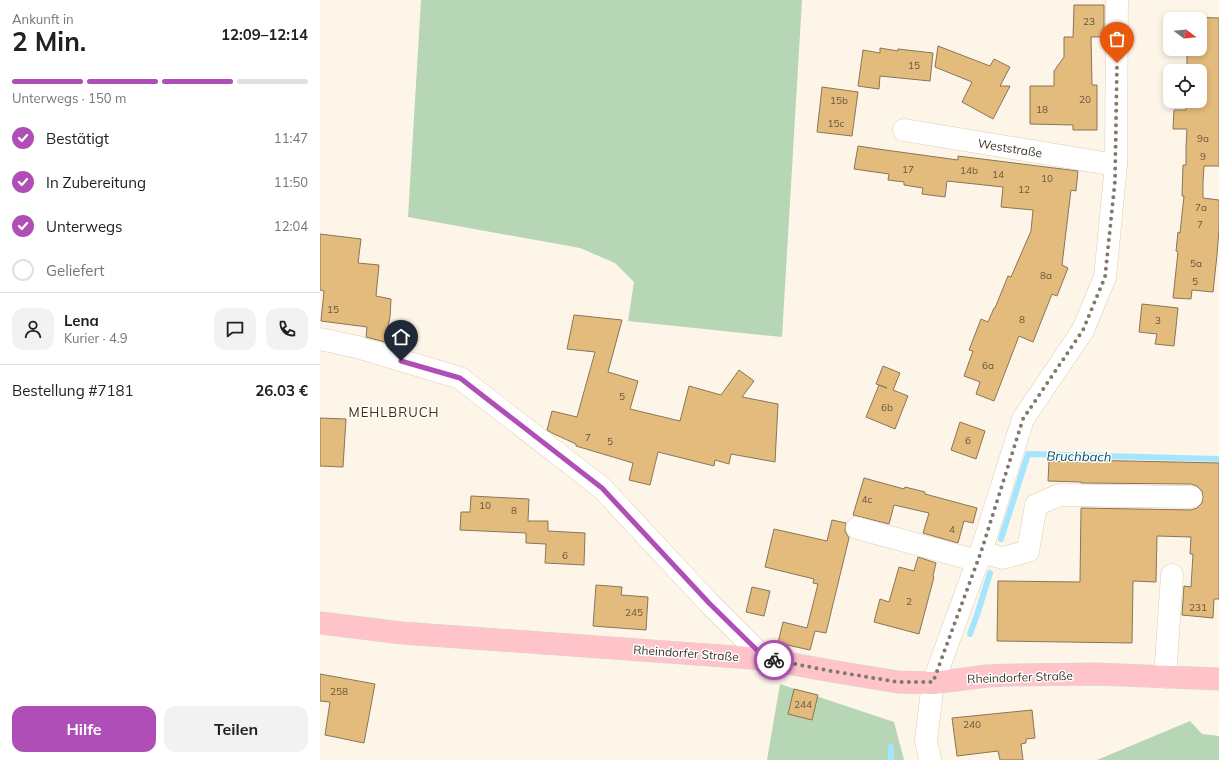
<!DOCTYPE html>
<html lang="de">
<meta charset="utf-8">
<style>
:root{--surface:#fff;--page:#f2f2f2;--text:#202124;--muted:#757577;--line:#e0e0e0;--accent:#af4eb6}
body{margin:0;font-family:Mulish,sans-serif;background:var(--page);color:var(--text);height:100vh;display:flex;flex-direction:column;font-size:15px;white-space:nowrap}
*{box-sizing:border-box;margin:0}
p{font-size:13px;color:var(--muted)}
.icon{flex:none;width:22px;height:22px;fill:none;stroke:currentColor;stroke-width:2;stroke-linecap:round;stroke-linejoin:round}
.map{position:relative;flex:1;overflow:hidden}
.sheet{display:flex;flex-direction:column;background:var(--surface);width:320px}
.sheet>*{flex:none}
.needle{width:26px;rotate:106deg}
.controls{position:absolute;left:843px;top:12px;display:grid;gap:8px}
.controls a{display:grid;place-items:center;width:44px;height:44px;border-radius:8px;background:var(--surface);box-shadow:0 2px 6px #0003;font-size:20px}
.pin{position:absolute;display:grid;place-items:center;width:34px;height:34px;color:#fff;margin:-41px -17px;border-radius:50% 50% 50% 0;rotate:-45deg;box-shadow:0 0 4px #0007}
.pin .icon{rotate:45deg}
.courier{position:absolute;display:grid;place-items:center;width:40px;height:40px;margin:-20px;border:3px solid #af4eb6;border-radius:50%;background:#fff;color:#222;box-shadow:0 1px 5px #0007}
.overview em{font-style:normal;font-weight:700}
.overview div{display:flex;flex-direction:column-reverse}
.overview{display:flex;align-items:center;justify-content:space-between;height:68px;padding:0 12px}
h1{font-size:26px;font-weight:700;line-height:30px}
.bar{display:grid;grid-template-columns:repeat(4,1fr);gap:6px 4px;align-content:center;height:48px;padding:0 12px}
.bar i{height:5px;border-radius:3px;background:var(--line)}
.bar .selected{background:var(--accent)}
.bar p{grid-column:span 4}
.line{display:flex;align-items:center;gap:10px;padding:0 12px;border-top:1px solid var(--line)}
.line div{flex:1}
.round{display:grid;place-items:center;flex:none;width:42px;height:42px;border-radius:12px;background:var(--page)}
ol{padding:0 12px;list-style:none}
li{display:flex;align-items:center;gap:12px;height:44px}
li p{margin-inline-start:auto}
li .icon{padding:4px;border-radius:50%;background:var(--accent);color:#fff;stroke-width:4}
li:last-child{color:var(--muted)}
li i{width:22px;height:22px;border:2px solid var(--line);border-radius:50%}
.button{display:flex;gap:8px;margin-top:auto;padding:8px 12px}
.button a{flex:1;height:46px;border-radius:12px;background:var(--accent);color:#fff;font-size:16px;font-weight:700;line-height:46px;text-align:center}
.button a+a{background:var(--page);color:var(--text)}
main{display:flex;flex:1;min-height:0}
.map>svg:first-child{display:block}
</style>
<main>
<section class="sheet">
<div class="overview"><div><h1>2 Min.</h1><p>Ankunft in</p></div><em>12:09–12:14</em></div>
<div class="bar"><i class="selected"></i><i class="selected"></i><i class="selected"></i><i></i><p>Unterwegs · 150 m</p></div>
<ol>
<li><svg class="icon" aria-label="check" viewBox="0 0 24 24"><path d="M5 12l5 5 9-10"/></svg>Bestätigt<p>11:47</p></li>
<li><svg class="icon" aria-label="check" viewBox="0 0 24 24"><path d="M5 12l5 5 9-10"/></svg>In Zubereitung<p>11:50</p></li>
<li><svg class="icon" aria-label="check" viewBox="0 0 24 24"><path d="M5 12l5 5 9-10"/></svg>Unterwegs<p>12:04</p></li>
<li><i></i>Geliefert</li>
</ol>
<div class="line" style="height:72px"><a class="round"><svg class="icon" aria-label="person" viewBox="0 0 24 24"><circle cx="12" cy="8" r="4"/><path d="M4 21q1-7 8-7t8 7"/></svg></a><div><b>Lena</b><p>Kurier · 4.9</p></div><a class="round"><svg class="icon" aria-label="chat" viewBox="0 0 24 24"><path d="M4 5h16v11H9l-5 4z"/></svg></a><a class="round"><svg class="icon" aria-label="phone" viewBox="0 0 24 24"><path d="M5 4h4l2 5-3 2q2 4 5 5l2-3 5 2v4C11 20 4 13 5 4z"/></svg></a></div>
<div class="line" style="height:52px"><div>Bestellung #7181</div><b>26.03 €</b></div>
<div class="button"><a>Hilfe</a><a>Teilen</a></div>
</section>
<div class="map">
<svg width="899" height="760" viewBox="0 0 899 760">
<rect width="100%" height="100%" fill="#fef5e9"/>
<!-- green -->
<g fill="#b6d6b5">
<path d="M101 0H482L462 337 308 321 314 282 295 263 260 248 88 217Z"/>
<path d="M460 684 574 722 584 760H447Z"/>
<path d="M870 721 882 734 899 736V760H777Z"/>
</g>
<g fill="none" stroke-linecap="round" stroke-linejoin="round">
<!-- stream -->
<g stroke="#a4e6ff" stroke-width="6">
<path d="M681 539 708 454 899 459"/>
<path d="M650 634 657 615 670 573"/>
<path d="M571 760V747"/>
</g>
</g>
<!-- building -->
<g fill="#e3bb7c" stroke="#897558">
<path d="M754 5H784V37H771L772 85H777V130H753V125L710 124V86H734V71L744 57V37H753Z"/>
<path d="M868 17 899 18V166H884L883 182V198L899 200V229L897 255 893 292 872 290 871 299 853 298 858 252 856 251 858 232 860 233 864 196H862L863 165H866V147L867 129H853L854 110H866L867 101H880V71H867V49H880V19H868Z"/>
<path d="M618 46 670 66 674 59 690 67 680 86H690L673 119 642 102 652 82 615 67Z"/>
<path d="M560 48 578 51V49L613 53 610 81 560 76 559 89 538 86 543 50 560 53Z"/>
<path d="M502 87 538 92 532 136 497 132Z"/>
<path d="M538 146 558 149 638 160V156L758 171 756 191 751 190 742 265 748 268 737 296 732 294 713 342 699 336 674 401 656 394 660 382 644 376 653 351 649 350 661 319 668 322 674 308H675L688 276 691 277 711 231 713 210 681 207 683 187 627 181 625 197 602 194 603 188 584 185V182L568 180 569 174 534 169Z"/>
<path d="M0 234 41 239 38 263 59 265 56 296 71 299 70 317 65 342 46 337 47 327 1 321 4 291 0 290Z"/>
<path d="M822 304 858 308 854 346 835 344 837 334 819 332Z"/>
<path d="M254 315 302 320 288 372 318 381 310 409 360 421 369 386 401 395 419 370 434 381 422 397 458 404 455 462 411 454 409 464 395 460 394 466 338 452 330 485 309 480 313 463 256 446V444L232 433 227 430 232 411 257 417 275 352 247 349Z"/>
<path d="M563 366 580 373 573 390 588 396 575 429 546 417 559 385 567 388 556 384Z"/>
<path d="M0 418 26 419 23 467 0 466Z"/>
<path d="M640 422 665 431 656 459 631 450Z"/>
<path d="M761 460 899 463V599H894L893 618 862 615 864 586 871 587 873 554H870L871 537 837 536 836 582 813 581 812 643 677 641 678 581 760 582 761 508 871 510 877 508 882 503 883 497 882 491 877 486 871 484 761 483V482L728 481 729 461 761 462Z"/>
<path d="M544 478 584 489 585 487 605 492V494L657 508 653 523 644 521 638 543 603 533 609 513 574 505 569 524 533 515Z"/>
<path d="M151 496 209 499 208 521H228V531L265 533 264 565 225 563 226 544 206 543V533L140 530 141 512H150Z"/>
<path d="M512 520 526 523 525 531 529 538 506 633 495 631 490 650 458 643 463 622 487 628 498 584 493 583 494 579 445 567 454 529 507 541Z"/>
<path d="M598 557 616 563 613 576 614 577 599 634 554 622 560 599 569 602 579 567 594 571Z"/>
<path d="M276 585 302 587 301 595 328 597 326 630 273 626Z"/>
<path d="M432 587 450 591 444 616 426 612Z"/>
<path d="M0 674 55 684 44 743 5 735 10 702 0 701Z"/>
<path d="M474 689 498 695 492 720 468 714Z"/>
<path d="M712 710 715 738 706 739V743L701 744 703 760H680L678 751 637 756 632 718Z"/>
</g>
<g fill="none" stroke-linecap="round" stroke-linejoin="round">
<!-- minor casing -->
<g stroke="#e1ccac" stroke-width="23">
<g id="minor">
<path d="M584 130 796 165"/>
<path d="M0 339 37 347 140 378 282 488 389 603 445 659"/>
<path d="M537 528 658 561"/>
<path d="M661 552 683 558 708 551 716 505 739 495 871 497"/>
<path d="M845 677 852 575"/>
<path d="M610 760 606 740 613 683 661 552 703 419 763 330 785 277 796 165 797 0"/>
</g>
</g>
<!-- major casing -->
<g stroke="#d8d7d4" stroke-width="23">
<path id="major" d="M0 623 82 633 445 659 511 671 578 682 613 683 667 676 692 675 777 674 899 679"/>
</g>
<!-- minor -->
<use href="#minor" stroke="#fff" stroke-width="22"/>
<!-- major -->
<use href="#major" stroke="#fec4c9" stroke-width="22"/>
</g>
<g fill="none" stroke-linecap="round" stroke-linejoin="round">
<!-- done -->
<path stroke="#81796c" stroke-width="4" stroke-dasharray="0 7.2" d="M454 660 511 671 578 682H613L661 552 703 419 763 330 785 277 795 181 797 63"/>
<!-- route -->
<path stroke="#af4eb6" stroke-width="5" d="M81 361 140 378 282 488 389 603 445 658 454 660"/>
</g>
<g text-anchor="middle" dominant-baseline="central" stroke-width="3" stroke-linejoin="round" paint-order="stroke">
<!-- number labels -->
<g font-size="10" fill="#67573e">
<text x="769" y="21">23</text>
<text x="594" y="65">15</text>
<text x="765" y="99">20</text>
<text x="519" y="100">15b</text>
<text x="722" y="109">18</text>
<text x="516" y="123">15c</text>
<text x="883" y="138">9a</text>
<text x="883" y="156">9</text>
<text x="588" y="169">17</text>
<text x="649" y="170">14b</text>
<text x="678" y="174">14</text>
<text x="727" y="178">10</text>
<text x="704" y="189">12</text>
<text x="881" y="207">7a</text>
<text x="880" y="224">7</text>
<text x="876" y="263">5a</text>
<text x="726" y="275">8a</text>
<text x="875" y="281">5</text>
<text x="13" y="309">15</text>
<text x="702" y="319">8</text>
<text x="838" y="320">3</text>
<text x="668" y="365">6a</text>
<text x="302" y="396">5</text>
<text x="567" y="407">6b</text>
<text x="268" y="437">7</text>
<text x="648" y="440">6</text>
<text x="290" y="441">5</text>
<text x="547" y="499">4c</text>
<text x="165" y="505">10</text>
<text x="194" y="510">8</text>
<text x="632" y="529">4</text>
<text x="245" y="555">6</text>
<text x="589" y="601">2</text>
<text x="878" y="607">231</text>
<text x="314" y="612">245</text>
<text x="19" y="691">258</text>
<text x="483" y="704">244</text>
<text x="652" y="724">240</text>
</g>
<!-- street labels -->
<g font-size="12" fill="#3e3629" stroke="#fff">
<text transform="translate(690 148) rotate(9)">Weststraße</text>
<text transform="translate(366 653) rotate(4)">Rheindorfer Straße</text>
<text transform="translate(700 677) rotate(-2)">Rheindorfer Straße</text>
</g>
<!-- neighbourhood labels -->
<g font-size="13" letter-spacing="1" fill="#402f13" stroke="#fff">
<text x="74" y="412">MEHLBRUCH</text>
</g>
<!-- water labels -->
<g font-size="13" font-style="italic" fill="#035065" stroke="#fff">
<text transform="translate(759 456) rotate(1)">Bruchbach</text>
</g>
</g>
</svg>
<div class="controls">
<a><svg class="needle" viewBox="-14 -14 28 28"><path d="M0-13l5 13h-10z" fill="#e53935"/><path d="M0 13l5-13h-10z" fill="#757577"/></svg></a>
<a><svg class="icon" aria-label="locate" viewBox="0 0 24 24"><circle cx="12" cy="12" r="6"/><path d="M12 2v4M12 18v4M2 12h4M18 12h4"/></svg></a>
</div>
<div class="pin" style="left:797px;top:63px;background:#ea580c"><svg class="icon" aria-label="bag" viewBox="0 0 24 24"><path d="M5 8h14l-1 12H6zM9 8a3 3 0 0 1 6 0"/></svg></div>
<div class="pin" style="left:81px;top:361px;background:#1f2937"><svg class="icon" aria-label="home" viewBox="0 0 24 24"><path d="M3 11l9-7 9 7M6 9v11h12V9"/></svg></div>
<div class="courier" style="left:454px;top:660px"><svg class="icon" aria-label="bike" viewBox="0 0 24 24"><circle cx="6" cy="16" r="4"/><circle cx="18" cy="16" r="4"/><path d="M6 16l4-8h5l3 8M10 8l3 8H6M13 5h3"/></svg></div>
</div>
</main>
